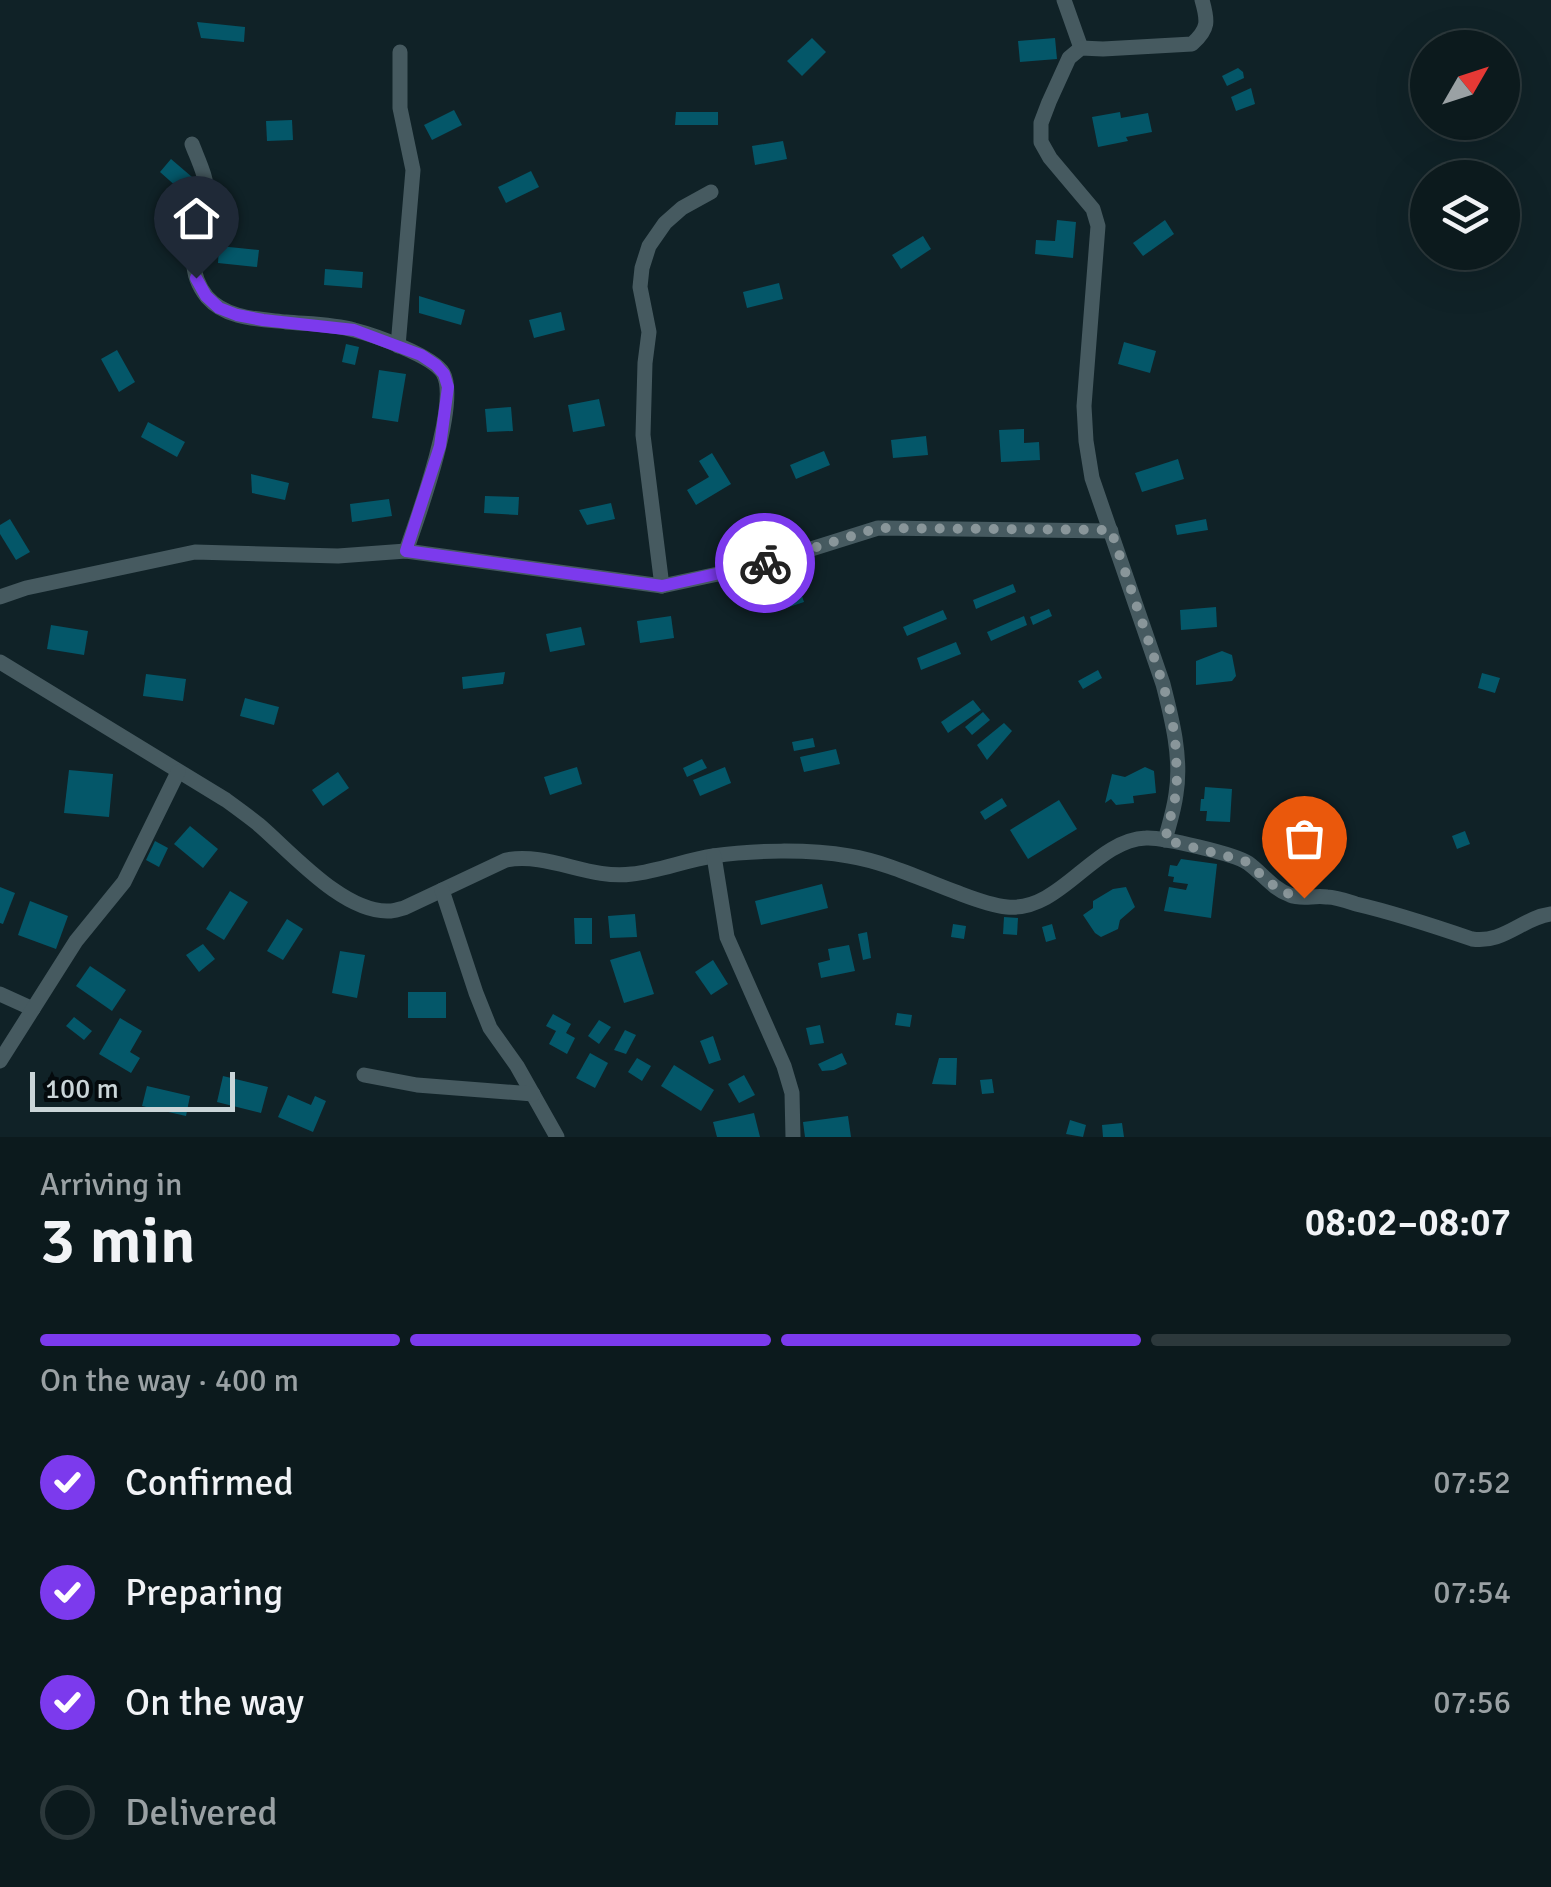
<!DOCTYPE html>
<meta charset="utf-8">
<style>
:root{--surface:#0c1a1d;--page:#152326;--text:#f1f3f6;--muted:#9aa1a4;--line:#2c383b;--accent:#7c3aed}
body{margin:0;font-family:Signika,sans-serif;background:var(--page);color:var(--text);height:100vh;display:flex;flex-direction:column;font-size:38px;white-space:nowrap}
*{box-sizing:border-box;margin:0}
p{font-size:32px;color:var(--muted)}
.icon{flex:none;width:55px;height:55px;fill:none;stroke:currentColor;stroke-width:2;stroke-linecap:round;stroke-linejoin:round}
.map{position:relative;height:1137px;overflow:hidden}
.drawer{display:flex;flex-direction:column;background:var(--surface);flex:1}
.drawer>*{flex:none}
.needle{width:65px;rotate:51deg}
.controls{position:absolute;left:1410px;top:30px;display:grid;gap:20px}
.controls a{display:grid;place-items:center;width:110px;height:110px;border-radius:50%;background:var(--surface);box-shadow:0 10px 40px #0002,0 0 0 2px var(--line);font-size:50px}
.scale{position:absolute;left:30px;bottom:25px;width:205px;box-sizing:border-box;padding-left:10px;border:5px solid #cad5d8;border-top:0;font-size:28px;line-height:35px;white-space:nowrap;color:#cad5d8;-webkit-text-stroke:8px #040a0d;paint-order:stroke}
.pin{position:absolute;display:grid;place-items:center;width:85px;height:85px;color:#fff;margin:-102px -42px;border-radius:50% 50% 50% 0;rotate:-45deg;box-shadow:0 0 10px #0007}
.pin .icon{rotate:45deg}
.courier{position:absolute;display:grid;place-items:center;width:100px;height:100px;margin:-50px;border:8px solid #7c3aed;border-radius:50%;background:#fff;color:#222;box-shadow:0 2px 12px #0007}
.headline em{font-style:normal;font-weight:600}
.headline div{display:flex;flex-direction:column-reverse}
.headline{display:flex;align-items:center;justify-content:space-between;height:170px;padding:0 40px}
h1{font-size:65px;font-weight:600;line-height:75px}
.bar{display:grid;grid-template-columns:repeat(4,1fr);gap:15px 10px;align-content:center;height:120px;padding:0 40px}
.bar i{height:12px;border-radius:8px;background:var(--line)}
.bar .selected{background:var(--accent)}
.bar p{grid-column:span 4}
ol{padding:0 40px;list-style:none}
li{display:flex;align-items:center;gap:30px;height:110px}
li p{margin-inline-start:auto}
li .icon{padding:10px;border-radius:50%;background:var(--accent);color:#fff;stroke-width:4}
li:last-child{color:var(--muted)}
li i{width:55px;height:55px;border:5px solid var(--line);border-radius:50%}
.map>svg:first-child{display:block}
</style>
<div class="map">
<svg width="1551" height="1137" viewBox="0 0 1551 1137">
<rect width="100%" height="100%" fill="#102227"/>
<!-- building -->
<g fill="#045769">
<path d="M197 22 245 27 244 42 201 38Z"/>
<path d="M812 38 826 52 802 76 787 61Z"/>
<path d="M1055 38 1057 59 1020 62 1018 41Z"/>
<path d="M1238 68 1243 72 1244 78 1227 86 1222 76Z"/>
<path d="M1251 88 1255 104 1236 111 1231 97Z"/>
<path d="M454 110 462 125 432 140 424 125Z"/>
<path d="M676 112H718V125H675Z"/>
<path d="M1120 112 1121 118 1148 113 1152 132 1126 137 1128 141 1098 147 1092 117Z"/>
<path d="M292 120 293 140 267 141 266 121Z"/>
<path d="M783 141 787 159 755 165 752 146Z"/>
<path d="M171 159 199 183 187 196 160 172Z"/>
<path d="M531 171 539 187 506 203 498 187Z"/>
<path d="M1057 220 1076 222 1073 258 1035 254 1036 240 1055 241Z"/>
<path d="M1165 220 1174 234 1143 256 1133 243Z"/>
<path d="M923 236 931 249 901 269 892 255Z"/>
<path d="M219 246 259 250 257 267 218 263Z"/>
<path d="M325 269 363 272 362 288 324 285Z"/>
<path d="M779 283 783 299 747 308 743 292Z"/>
<path d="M419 296 465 310 461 325 419 313Z"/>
<path d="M561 312 565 330 534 338 529 320Z"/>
<path d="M1124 342 1156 351 1150 373 1118 364Z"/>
<path d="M346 344 359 347 355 365 342 362Z"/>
<path d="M117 350 135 382 119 392 101 359Z"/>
<path d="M379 370 406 374 398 422 372 418Z"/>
<path d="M599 399 605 426 573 432 568 405Z"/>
<path d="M511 407 513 431 487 432 485 409Z"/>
<path d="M148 422 185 442 177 457 141 437Z"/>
<path d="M1024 429V443L1039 442 1040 460 1001 462 999 430Z"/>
<path d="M926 436 928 455 893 458 891 440Z"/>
<path d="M824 451 830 465 796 479 790 465Z"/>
<path d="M712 453 731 484 696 505 687 490 709 477 699 461Z"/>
<path d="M1178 459 1184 479 1142 492 1135 473Z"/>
<path d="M251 474 289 483 285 500 252 493Z"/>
<path d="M485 496 519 497 518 515 484 513Z"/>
<path d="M389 499 392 516 352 522 350 504Z"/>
<path d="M611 503 615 519 587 525 579 510Z"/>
<path d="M10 519 30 552 16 560 0 534V525Z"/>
<path d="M1206 519 1208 530 1177 535 1175 525Z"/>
<path d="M798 584 804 602 774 612 768 593Z"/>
<path d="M1013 584 1016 592 976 609 973 600Z"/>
<path d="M1216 607 1217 627 1181 630 1180 610Z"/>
<path d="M1049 609 1052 616 1033 625 1030 617Z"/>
<path d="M943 610 947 619 907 636 903 627Z"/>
<path d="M671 616 674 638 640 643 637 621Z"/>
<path d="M1024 616 1027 625 991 641 987 632Z"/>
<path d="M51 625 88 631 84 655 47 649Z"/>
<path d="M581 627 585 645 550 652 546 634Z"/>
<path d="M956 642 961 654 921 670 917 658Z"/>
<path d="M1222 651 1232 655 1236 676 1232 681 1196 685V661Z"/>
<path d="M1098 670 1102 678 1083 689 1078 681Z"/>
<path d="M505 672 503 684 463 689 462 677Z"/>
<path d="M1482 673 1500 678 1495 693 1478 688Z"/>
<path d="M146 674 186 679 183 701 143 696Z"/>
<path d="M245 698 279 707 274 725 240 716Z"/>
<path d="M973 700 981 710 948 733 941 722Z"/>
<path d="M983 712 990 720 972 735 965 727Z"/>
<path d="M1004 723 1012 731 987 760 977 745Z"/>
<path d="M813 738 815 747 794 751 792 742Z"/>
<path d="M836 749 840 764 804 772 800 757Z"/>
<path d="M702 759 707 768 687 777 683 768Z"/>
<path d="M577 767 582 784 550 795 544 777Z"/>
<path d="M725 767 731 783 700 796 693 780Z"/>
<path d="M1145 767 1154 771 1156 793 1133 796 1134 803 1116 805 1111 799 1105 803 1112 774 1125 777Z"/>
<path d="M69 770 113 774 109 817 64 813Z"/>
<path d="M338 772 349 788 323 806 312 790Z"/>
<path d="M1205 787 1232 789 1230 822 1206 821 1207 811H1200L1201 799H1204Z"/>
<path d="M1002 798 1007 806 985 820 980 812Z"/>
<path d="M1059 800 1077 829 1028 859 1010 830Z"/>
<path d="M1295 824 1303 827 1307 836 1312 839 1313 848 1299 863 1285 860V849L1272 846 1275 830Z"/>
<path d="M190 826 218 849 203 868 174 844Z"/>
<path d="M1465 831 1470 844 1457 849 1452 836Z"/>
<path d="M155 841 168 848 159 867 146 860Z"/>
<path d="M1181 859 1217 864 1211 918 1164 911 1169 887 1186 890 1188 884 1173 882 1174 877 1168 876 1170 865 1177 866Z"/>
<path d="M822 884 828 908 761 925 755 901Z"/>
<path d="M0 887 15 893 3 924 0 923Z"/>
<path d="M1126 887 1135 907 1120 920 1118 929 1101 937 1095 933 1083 915 1093 908V901L1113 889Z"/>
<path d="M230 891 248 902 224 940 206 929Z"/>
<path d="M30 901 68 916 56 949 18 935Z"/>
<path d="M635 914 637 937 610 938 608 916Z"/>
<path d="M1004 917 1018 918 1017 935 1003 934Z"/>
<path d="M574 918H592V944H575Z"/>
<path d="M287 919 303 929 283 960 267 951Z"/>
<path d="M953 924 966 926 964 939 951 937Z"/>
<path d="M1052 924 1056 939 1046 942 1042 927Z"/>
<path d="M867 932 871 958 863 960 858 934Z"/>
<path d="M203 944 215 959 199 972 186 955Z"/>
<path d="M849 945 855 971 821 978 818 963 830 960 828 949Z"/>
<path d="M340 951 365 955 357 998 332 993Z"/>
<path d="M640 951 654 994 624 1003 610 960Z"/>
<path d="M713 960 728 984 711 995 695 972Z"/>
<path d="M90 966 126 990 112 1011 76 986Z"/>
<rect x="408" y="992" width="38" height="26"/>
<path d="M897 1013 912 1015 910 1027 895 1025Z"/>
<path d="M553 1014 571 1024 566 1033 575 1038 567 1054 549 1044 556 1031 546 1026Z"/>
<path d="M74 1017 92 1031 84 1040 66 1026Z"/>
<path d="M120 1018 142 1031 130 1052 140 1058 131 1073 99 1054Z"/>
<path d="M599 1020 611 1027 599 1044 588 1036Z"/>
<path d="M820 1025 824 1043 810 1045 806 1028Z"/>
<path d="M625 1030 636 1035 626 1054 614 1050Z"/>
<path d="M713 1036 721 1060 709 1064 700 1041Z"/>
<path d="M590 1053 608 1063 595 1088 576 1078Z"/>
<path d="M842 1053 847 1064 834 1070 822 1071 818 1064Z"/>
<path d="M637 1058 651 1066 642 1081 628 1072Z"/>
<path d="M939 1058H957L956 1085 932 1084Z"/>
<path d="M674 1065 714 1090 701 1111 661 1086Z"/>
<path d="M744 1075 755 1095 739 1103 728 1084Z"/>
<path d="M223 1076 268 1087 261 1113 217 1102Z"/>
<path d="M992 1079 994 1093 982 1094 980 1080Z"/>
<path d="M147 1086 190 1096 186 1116 142 1106Z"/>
<path d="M288 1095 311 1105 315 1096 326 1101 313 1132 278 1117Z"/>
<path d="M754 1113 760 1137H717L713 1122Z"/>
<path d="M848 1116 851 1137H805L803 1122Z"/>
<path d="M1070 1120 1086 1125 1083 1137 1066 1134Z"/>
<path d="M1122 1123 1124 1137H1103L1102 1125Z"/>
</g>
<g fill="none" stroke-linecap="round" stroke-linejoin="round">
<!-- minor -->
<g stroke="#465a60" stroke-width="15">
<path d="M1064 0 1081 48"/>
<path d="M192 144C198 160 207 177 207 195 208 203 205 210 202 217 194 246 186 271 207 297 226 319 259 319 286 322 308 324 333 324 354 330 374 335 433 356 443 373 460 402 418 517 406 551"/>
<path d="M398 346 413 170 400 108V52"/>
<path d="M662 586 643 435 645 363 649 332 640 287 642 268 649 246 665 223 682 208 711 192"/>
<path d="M0 597 26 588 195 552 338 556 406 551 662 586 760 565 878 528 1111 531"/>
<path d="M0 662 226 800C237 808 248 816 258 824 290 851 343 913 389 911 394 911 399 909 404 908L506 860C549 852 589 880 632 874 659 871 686 860 713 856 752 850 810 849 849 856 886 862 921 879 956 892 972 898 989 905 1007 907 1061 912 1094 840 1146 838 1162 837 1235 854 1248 863 1262 873 1273 889 1290 895 1302 900 1314 895 1327 897 1336 897 1347 901 1356 904 1395 913 1434 926 1472 939 1503 944 1522 918 1551 914"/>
<path d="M1165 840C1169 825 1174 810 1176 794 1182 758 1172 719 1163 684L1092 478 1086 441 1084 406 1098 226 1093 209 1050 158 1041 142V123L1049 102 1069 58 1081 48 1103 49 1192 44C1209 29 1208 21 1202 0"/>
<path d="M714 856 727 937 784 1066 792 1093 793 1137"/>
<path d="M442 890 476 993 490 1028 517 1066 557 1137"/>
<path d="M0 994 33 1009"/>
<path d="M0 1061 76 941 124 882 178 772"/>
<path d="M364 1075 417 1085 533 1094"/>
</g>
</g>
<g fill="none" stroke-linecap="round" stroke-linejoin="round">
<!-- done -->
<path stroke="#89969a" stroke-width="10" stroke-dasharray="0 18" d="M765 563 878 528 1111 530 1163 684 1172 718 1176 749 1177 790 1165 840 1245 861 1280 891 1304 898"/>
<!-- route -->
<path stroke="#7c3aed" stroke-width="12" d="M196 278 206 296 219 308 237 315 263 320 354 330 421 355 436 365 444 374 448 387 440 446 406 551 662 586 765 563"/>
</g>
</svg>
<div class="controls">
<a><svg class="needle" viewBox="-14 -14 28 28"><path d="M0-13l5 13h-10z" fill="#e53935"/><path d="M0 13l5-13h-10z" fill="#9aa1a4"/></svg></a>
<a><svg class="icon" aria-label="layers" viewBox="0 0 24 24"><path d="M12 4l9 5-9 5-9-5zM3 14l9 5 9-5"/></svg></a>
</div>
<div class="scale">100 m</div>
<div class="pin" style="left:1304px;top:898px;background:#ea580c"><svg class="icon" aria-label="bag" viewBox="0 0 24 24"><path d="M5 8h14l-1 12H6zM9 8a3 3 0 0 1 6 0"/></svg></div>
<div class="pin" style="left:196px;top:278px;background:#1f2937"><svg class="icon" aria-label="home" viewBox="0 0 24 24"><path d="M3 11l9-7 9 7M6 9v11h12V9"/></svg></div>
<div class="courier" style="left:765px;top:563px"><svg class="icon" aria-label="bike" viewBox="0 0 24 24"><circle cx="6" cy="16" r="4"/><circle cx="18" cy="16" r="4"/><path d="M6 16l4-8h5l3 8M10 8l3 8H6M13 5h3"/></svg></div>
</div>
<section class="drawer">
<div class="headline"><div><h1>3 min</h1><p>Arriving in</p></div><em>08:02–08:07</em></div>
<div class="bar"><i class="selected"></i><i class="selected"></i><i class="selected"></i><i></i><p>On the way · 400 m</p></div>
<ol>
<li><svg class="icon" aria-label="check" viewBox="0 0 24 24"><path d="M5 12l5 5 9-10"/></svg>Confirmed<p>07:52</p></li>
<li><svg class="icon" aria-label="check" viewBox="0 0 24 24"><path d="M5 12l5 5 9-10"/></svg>Preparing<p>07:54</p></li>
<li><svg class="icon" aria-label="check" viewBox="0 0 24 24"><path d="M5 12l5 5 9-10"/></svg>On the way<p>07:56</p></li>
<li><i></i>Delivered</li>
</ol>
</section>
